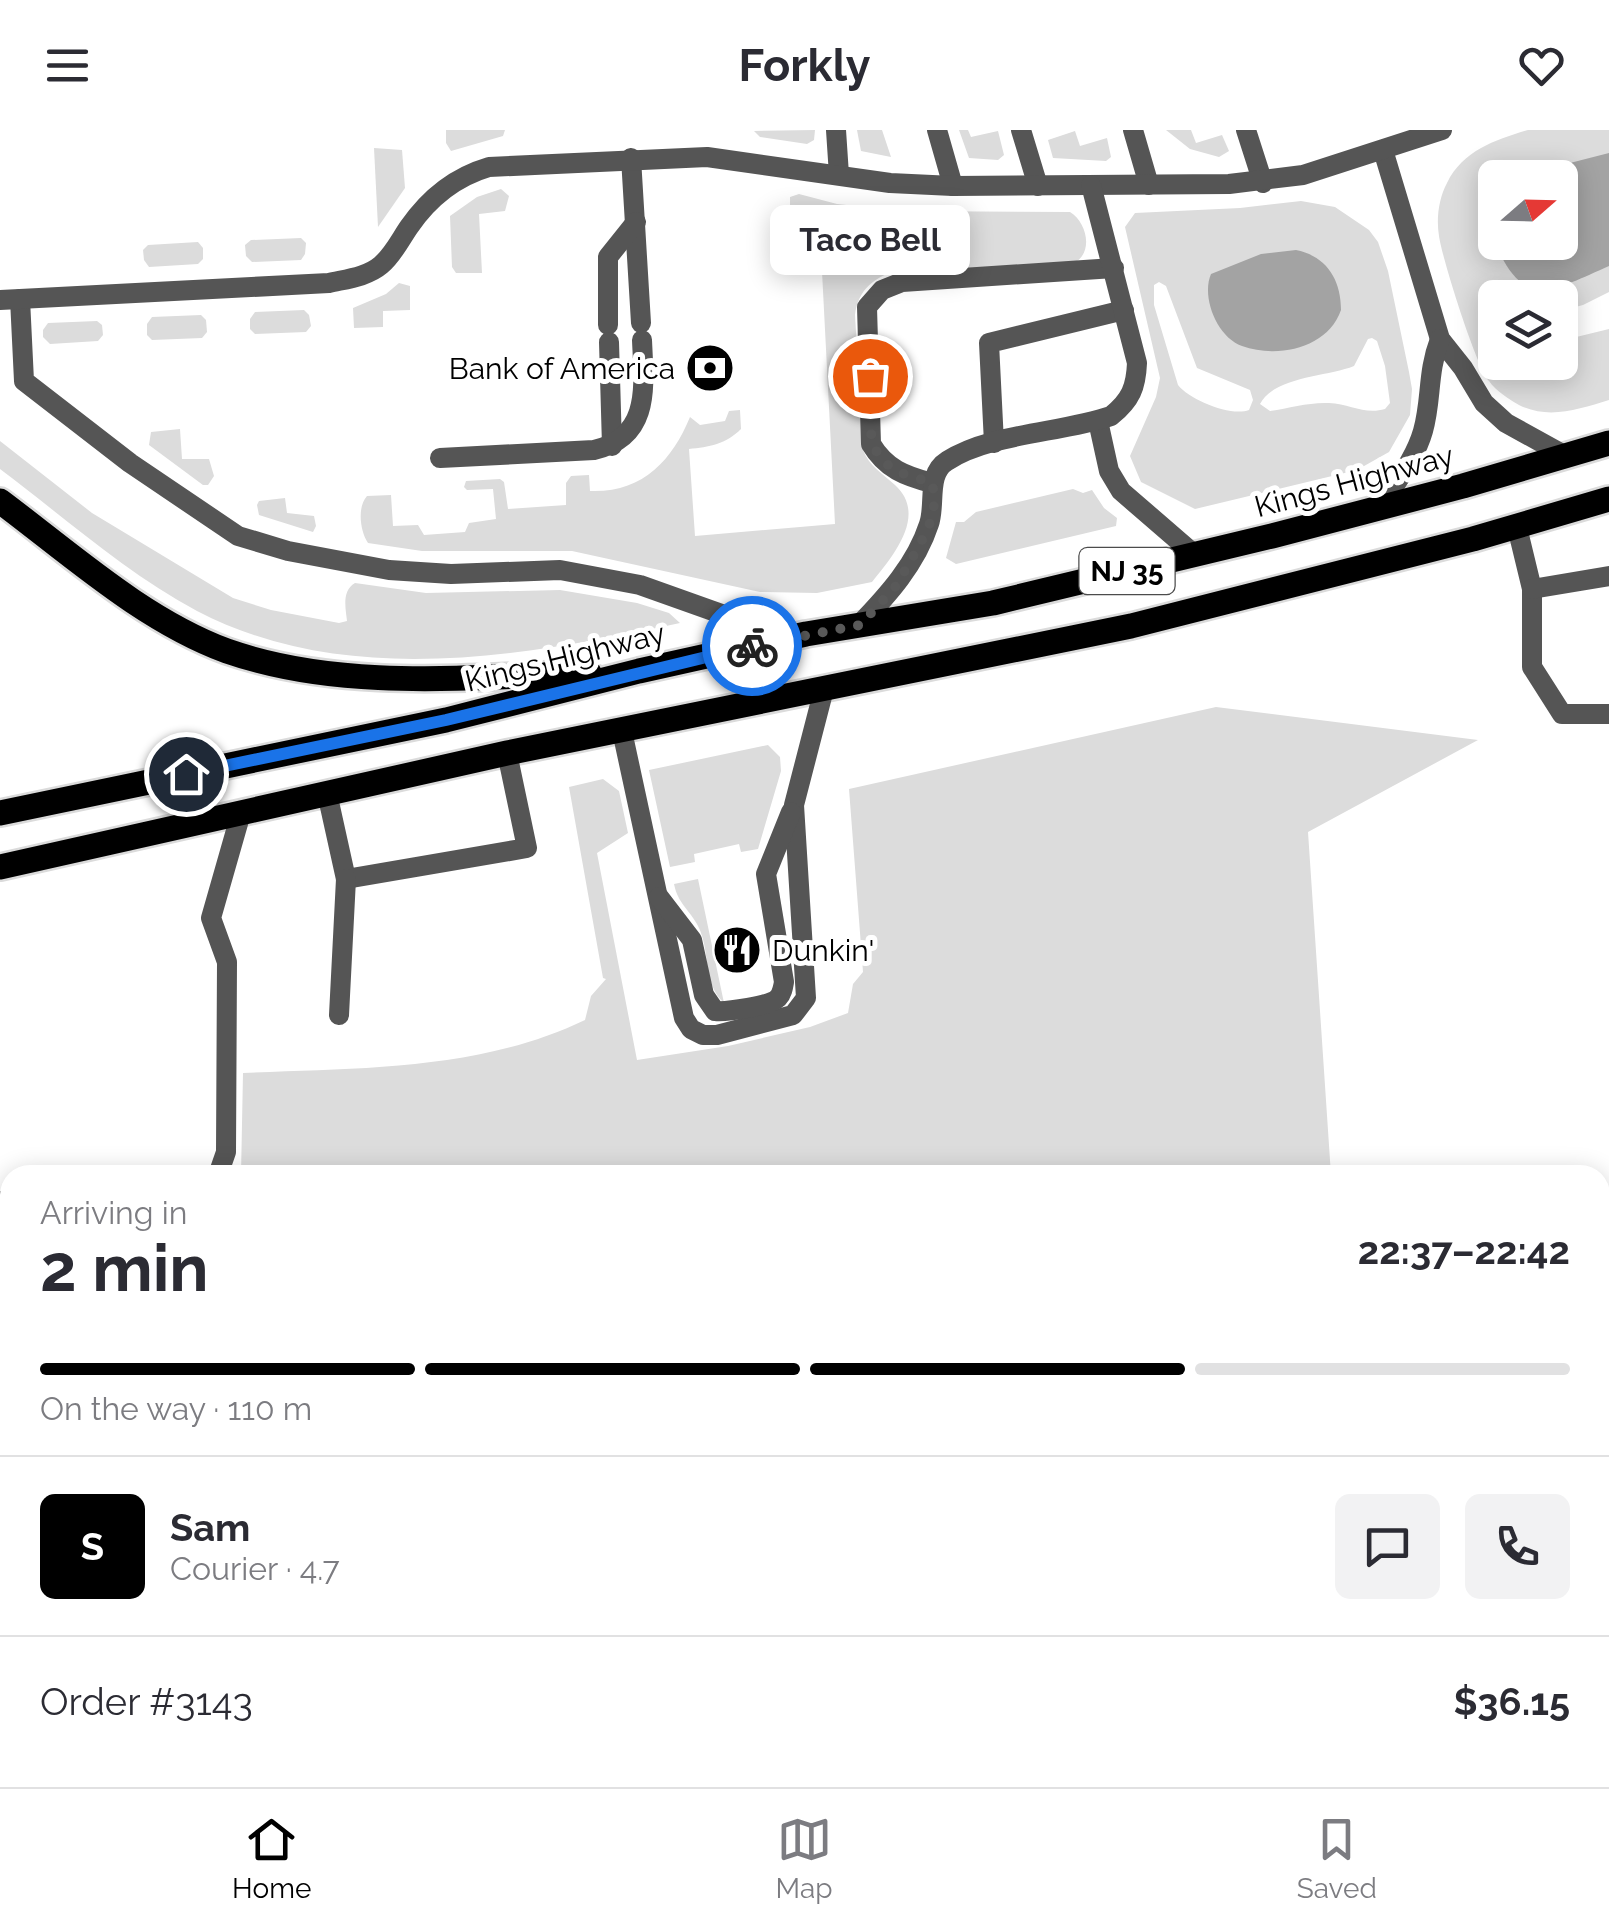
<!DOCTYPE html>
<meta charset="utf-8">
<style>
:root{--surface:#fff;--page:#f2f2f3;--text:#2b2b33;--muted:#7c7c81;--line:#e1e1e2;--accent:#000}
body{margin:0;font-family:Raleway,sans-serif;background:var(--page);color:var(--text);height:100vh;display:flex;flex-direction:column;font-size:38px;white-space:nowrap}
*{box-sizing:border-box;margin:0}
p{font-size:32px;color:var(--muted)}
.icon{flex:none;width:55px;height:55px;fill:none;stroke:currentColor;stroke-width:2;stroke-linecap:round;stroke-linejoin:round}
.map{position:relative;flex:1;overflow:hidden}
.drawer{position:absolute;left:0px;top:1035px;width:1610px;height:622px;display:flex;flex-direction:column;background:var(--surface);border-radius:30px 30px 0 0;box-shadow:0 5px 25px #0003}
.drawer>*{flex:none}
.needle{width:65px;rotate:70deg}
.buttons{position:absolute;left:1478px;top:30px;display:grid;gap:20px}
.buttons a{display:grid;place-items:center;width:100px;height:100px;border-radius:15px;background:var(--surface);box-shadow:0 5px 25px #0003;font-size:50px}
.pin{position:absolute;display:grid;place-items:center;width:85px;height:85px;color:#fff;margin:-42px;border:5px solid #fff;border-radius:50%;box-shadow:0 2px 10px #0007}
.courier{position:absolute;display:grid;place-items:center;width:100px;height:100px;margin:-50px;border:8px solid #1a73e8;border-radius:50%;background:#fff;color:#222;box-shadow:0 2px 12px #0007}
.bubble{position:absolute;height:70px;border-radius:15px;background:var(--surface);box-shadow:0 5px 25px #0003;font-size:32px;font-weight:700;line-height:70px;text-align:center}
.summary em{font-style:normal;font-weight:700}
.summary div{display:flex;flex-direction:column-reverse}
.summary{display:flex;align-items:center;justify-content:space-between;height:170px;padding:0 40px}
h1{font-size:65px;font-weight:700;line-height:75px}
.bar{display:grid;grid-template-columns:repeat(4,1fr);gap:15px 10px;align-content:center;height:120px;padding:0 40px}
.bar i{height:12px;border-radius:8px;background:var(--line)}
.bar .current{background:var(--accent)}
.bar p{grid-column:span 4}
.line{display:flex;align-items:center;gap:25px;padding:0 40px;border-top:2px solid var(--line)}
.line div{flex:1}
.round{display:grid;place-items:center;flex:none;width:105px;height:105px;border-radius:15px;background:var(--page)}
header{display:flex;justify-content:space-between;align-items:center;height:130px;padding:0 40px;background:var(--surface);font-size:45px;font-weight:700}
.tabs{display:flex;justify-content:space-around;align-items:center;height:140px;border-top:2px solid var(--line);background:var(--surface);font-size:28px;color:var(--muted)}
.tabs a{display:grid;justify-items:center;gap:5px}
.tabs .current{color:var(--accent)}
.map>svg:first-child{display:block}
</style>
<header><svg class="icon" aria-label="menu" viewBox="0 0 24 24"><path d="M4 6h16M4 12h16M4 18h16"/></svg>Forkly<svg class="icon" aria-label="heart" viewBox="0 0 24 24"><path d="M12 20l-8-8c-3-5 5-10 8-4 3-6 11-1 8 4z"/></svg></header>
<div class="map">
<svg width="1609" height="1657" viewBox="0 0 1609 1657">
<rect width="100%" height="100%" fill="#fff"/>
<!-- green -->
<g fill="#dcdcdc" fill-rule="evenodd">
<path d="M446 0H505L503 6 451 21 446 13Z"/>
<path d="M815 0 814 10 807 14 760 7 754 1Z"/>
<path d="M857 0H882L891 27 861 21Z"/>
<path d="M959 0H968L971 7 998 1 1004 25 998 30 969 28Z"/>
<path d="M1166 0H1191L1196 13 1222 5 1229 21 1219 27 1190 19Z"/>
<path d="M1528 0H1609V162L1583 175 1560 181V168L1498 167 1491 163 1481 167V187L1495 197V232H1560V211L1609 199V270C1579 279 1549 290 1519 275 1509 269 1496 261 1489 251 1476 236 1442 128 1439 106 1436 88 1439 68 1447 53 1463 20 1496 10 1528 0ZM1495 48H1560V112H1495Z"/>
<path d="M1075 1 1080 16 1107 8 1111 27 1106 31 1053 28 1048 10Z"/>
<path d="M374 18 402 20 405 58 378 97Z"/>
<path d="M501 59 509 66 505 81 479 84 482 143H456L452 137 450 86 477 67Z"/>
<path d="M799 64 837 74 903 81 1070 82C1088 93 1094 125 1072 134L891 142C870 151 858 162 855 185L863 320C869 336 882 343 895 355 928 385 893 426 872 452L817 463 760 462 572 421H422L368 413C360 401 357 377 367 366L391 365 393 396 418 395 424 405 465 402 469 393 496 389 493 359 467 360 464 357 466 351 500 349 504 352 508 379 566 375V353L571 346 589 345 590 361C642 363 672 331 690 287L700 295 725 291 729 281 740 280 741 299C726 314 709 317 689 319L695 406 835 394 819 83H790V67Z"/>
<path d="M1301 71 1335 77 1369 100 1378 112 1388 141 1409 242 1412 259 1410 285 1389 322 1357 340 1195 379 1141 352 1130 326 1156 267 1160 248 1125 97 1135 83 1240 78ZM1159 152 1166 156 1197 238 1250 260 1253 270 1249 280C1231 287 1190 270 1178 255L1154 175V155ZM1372 208 1377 211 1385 236 1390 273 1385 279C1365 285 1350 274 1329 273 1309 272 1290 278 1270 281L1260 274C1275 246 1327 247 1354 236L1368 209Z"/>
<path d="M301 108 306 113 305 124 301 130 252 132 246 126 245 115 251 110Z"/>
<path d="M198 112 203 118V129L198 134 149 137 144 130 143 120 148 115Z"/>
<path d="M399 153 410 156V180L383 181V197L354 198 353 178 386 164Z"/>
<path d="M304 180 309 185 311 196 306 202 255 204 250 199V189L255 182Z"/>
<path d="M201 185 206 190 207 202 202 208 152 210 147 205V194L152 187Z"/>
<path d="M97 191 102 195 103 205 98 211 50 214 43 207V200L48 193Z"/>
<path d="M180 299 182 329H209L214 346 208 355H203L149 315 151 302Z"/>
<path d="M0 311 92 383 233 468 271 480 339 493 347 491C346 480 341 461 355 453L426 463 560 460 637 473 669 483 680 493C524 526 347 559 197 481 126 443 64 387 0 339Z"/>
<path d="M1073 359 1083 363 1092 360 1104 378 1117 388 1116 396 956 434 946 428 956 392H964L976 382Z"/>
<path d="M285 368 287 383 314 386 316 396 313 402 259 385 257 375 259 371Z"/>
<path d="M1216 577 1478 610 1308 702 1331 1045H531L270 1037 269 1045H241L243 943C357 938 479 941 585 890L591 866 606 849 603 848 569 657 603 649 619 661 628 703 597 723 637 930 728 916 810 897 848 883 853 854 863 842 849 659Z"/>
<path d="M768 615 780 627 781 641 758 719 741 722 739 714 694 724 695 732 670 737 649 640Z"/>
<path d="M698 749 724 873C702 853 711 821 698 796 690 780 678 774 674 754Z"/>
<path d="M1609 1613V1657H899V1648H1600V1615Z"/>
</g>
<!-- water -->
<g fill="#a3a3a3">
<path d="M1609 23V136C1554 160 1523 182 1495 112H1560V48L1515 47Z"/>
<path d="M1296 120C1326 126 1341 149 1341 180 1328 218 1278 229 1242 216 1217 207 1201 167 1211 144L1261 124Z"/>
</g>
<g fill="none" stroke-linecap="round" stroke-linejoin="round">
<!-- primary casing -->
<g stroke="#dbdbdb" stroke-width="30">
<g id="primary">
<path d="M0 371C71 424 143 490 227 521 342 561 470 547 589 543"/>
<path d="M0 683 446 590 639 541 806 504 993 473 1272 406 1463 356 1609 313"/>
<path d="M0 737 507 623 1131 496 1473 409 1609 369"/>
</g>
</g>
<!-- service -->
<g stroke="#555" stroke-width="20">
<path d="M836 0 839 45"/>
<path d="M937 0 953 56"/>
<path d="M1021 0 1038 56"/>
<path d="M1133 0 1149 55"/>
<path d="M1246 0 1263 53"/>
<path d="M1383 20 1440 209 1463 238 1484 273 1506 293 1564 325"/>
<path d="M631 28 641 193"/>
<path d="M20 169 24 251 130 333 238 406 288 421 389 440 451 444 560 440 640 455 789 508"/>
<path d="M0 170 329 153C346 149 367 147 381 135 393 125 400 110 409 97 429 68 455 47 489 37L707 27 890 53 953 56 1229 54 1303 45 1442 0"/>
<path d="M608 195V127L636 92"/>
<path d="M609 212 612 316"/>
<path d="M1098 291 1109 341 1121 361 1195 425"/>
<path d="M994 313 989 213 1124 180"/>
<path d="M440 328 594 320C651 307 644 257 642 210"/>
<path d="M932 353C905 346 886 339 871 314L867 177 882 160 902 152 1114 138"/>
<path d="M1381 376C1396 352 1415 329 1423 301 1432 269 1427 243 1440 209"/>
<path d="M1517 397 1532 459V537L1562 584H1609"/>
<path d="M1532 459 1609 446"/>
<path d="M859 495C888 465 916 434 929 394 936 374 926 344 947 331 990 303 1062 303 1111 286 1131 270 1136 257 1137 233L1091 55"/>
<path d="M622 601 684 888 691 899 703 905H717L793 885 806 868 794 675 824 559"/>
<path d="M327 663 346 749 527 718 507 623"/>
<path d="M659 767 692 810 704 865 715 881C727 882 770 876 778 868 782 864 783 858 784 852L766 744 791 682"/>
<path d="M339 885 346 749"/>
<path d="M218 1045 226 1022 227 832 211 788 241 683"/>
<path d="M0 1071 10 1073"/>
<path d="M1600 1073H1609"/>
<path d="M1600 1288H1609"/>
<path d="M0 1346H10"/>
<path d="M159 1657 160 1648"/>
<path d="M402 1657 403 1648"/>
<path d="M714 1657V1648"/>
</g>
<!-- primary -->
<use href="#primary" stroke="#000" stroke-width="25"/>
</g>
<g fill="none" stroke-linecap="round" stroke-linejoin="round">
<!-- done -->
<path stroke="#595959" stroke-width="10" stroke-dasharray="0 18" d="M752 516 860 495 896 456 918 418 929 396 935 371 932 352C860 337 871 308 870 246"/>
<!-- route -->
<path stroke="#1a73e8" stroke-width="12" d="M186 644 446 590 752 516"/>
</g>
<!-- icons -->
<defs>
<g id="bank-disc" transform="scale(2.5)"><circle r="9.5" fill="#000" stroke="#fff"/><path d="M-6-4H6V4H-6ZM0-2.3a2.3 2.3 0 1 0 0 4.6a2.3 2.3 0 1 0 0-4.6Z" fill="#fff"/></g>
<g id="restaurant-disc" transform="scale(2.5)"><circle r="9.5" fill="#000" stroke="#fff"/><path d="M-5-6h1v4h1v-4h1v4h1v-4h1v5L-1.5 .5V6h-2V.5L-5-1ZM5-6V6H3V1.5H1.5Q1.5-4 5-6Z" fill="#fff"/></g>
</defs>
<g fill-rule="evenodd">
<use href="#bank-disc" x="710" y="238"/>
<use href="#restaurant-disc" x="737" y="820"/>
</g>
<g text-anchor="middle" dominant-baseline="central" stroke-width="10" stroke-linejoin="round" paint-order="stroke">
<!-- shield labels -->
<rect fill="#fff" stroke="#4c4c4c" stroke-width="2.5" x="1079.5" y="418" width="95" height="46" rx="8"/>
<g font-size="28" font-weight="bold" fill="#000">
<text x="1127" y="441">NJ 35</text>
</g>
<!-- poi labels -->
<g font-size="30" fill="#000" stroke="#fff" text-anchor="end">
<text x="675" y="238">Bank of America</text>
<text x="772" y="820" text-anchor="start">Dunkin'</text>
</g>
<!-- street labels -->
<g font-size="30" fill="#000" stroke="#fff">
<text transform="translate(1354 351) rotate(-15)">Kings Highway</text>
<text transform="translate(565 527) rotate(-14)">Kings Highway</text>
</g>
</g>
</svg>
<div class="buttons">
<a><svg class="needle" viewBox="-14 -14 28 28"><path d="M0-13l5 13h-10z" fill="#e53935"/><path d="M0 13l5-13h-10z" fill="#7c7c81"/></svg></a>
<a><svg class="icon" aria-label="layers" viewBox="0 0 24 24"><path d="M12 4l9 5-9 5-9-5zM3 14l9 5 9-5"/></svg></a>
</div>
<div class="pin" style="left:870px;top:246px;background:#ea580c"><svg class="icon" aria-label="bag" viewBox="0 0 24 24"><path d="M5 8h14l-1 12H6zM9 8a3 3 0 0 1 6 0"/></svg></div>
<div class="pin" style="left:186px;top:644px;background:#1f2937"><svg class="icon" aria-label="home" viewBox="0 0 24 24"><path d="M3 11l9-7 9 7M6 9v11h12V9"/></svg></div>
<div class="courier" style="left:752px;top:516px"><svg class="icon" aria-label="bike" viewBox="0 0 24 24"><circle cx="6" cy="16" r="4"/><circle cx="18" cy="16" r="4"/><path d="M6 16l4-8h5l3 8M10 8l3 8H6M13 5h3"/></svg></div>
<div class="bubble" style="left:770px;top:75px;width:200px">Taco Bell</div>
<section class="drawer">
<div class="summary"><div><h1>2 min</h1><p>Arriving in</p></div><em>22:37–22:42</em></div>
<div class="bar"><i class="current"></i><i class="current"></i><i class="current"></i><i></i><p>On the way · 110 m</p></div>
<div class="line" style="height:180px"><b class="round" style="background:var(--accent);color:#fff">S</b><div><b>Sam</b><p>Courier · 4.7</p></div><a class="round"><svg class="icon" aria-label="chat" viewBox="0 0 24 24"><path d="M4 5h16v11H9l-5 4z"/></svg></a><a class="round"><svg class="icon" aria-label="phone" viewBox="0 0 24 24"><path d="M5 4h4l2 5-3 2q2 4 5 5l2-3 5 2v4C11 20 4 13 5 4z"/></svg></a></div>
<div class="line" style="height:130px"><div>Order #3143</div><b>$36.15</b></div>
</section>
</div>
<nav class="tabs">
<a class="current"><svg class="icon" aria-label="home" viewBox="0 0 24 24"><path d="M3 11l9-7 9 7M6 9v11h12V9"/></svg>Home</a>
<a><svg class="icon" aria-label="map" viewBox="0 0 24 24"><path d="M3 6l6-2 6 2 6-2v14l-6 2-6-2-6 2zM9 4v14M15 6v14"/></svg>Map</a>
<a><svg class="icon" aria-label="saved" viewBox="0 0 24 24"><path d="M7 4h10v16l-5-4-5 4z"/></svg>Saved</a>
</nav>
